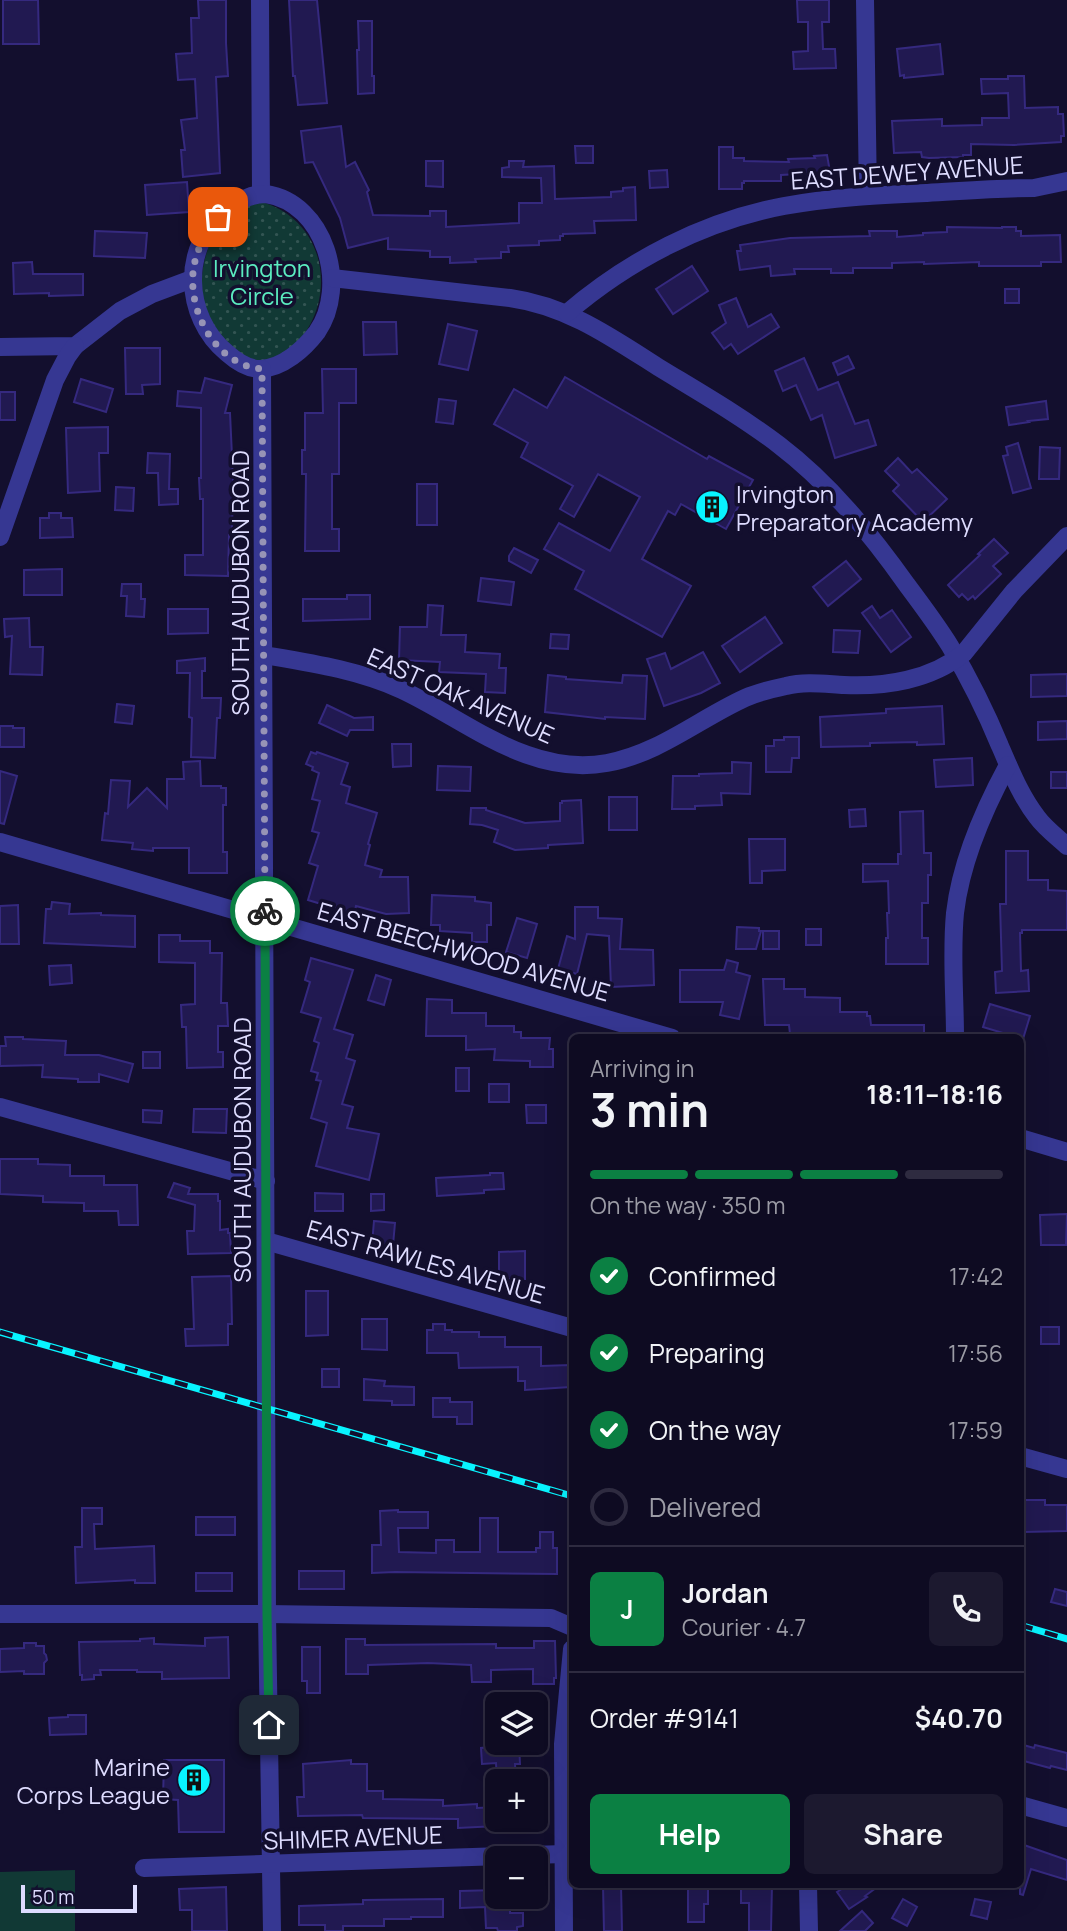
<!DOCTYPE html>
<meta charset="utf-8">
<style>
:root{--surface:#0e0b22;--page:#1c192f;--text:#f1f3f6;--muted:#9b9ba5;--line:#2e2b40;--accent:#0b8043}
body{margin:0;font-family:Manrope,sans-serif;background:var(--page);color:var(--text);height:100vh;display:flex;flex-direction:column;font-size:26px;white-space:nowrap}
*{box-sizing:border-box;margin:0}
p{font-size:23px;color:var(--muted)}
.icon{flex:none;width:38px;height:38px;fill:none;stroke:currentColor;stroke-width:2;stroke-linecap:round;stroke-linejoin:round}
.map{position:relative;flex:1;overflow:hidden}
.drawer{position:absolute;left:569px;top:1034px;width:455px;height:854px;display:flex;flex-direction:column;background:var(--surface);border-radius:10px;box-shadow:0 7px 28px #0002,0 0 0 2px var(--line)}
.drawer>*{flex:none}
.tools{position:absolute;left:485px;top:1692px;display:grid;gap:14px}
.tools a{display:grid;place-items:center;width:63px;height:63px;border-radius:10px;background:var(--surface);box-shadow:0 7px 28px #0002,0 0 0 2px var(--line);font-size:35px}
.scale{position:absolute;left:21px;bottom:18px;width:116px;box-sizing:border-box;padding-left:7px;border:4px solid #dedcff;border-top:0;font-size:19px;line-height:24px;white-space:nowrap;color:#dedcff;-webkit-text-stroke:5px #130f2e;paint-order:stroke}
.pin{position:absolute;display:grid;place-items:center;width:60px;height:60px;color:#fff;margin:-30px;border-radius:14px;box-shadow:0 4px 10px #0006}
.courier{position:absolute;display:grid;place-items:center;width:70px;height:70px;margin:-35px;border:5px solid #0b8043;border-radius:50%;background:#fff;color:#222;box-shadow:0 2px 9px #0007}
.overview em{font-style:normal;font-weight:700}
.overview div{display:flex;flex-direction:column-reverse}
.overview{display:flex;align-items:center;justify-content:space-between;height:119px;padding:0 21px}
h1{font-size:46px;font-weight:700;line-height:52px}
.bar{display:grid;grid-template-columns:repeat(4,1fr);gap:10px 7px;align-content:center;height:84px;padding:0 21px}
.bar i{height:9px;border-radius:5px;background:var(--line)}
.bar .selected{background:var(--accent)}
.bar p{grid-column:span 4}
.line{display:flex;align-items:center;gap:18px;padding:0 21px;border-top:2px solid var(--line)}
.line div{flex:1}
.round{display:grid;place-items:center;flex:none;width:74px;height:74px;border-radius:10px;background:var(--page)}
ol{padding:0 21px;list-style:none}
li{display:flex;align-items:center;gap:21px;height:77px}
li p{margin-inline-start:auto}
li .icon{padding:7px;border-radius:50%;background:var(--accent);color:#fff;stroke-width:4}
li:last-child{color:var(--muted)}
li i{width:38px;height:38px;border:4px solid var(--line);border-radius:50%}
.action{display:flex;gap:14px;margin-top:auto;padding:14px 21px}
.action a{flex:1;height:80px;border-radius:10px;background:var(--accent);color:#fff;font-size:28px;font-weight:700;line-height:80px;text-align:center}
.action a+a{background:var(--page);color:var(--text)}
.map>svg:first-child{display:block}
</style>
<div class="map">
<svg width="1067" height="1931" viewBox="0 0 1067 1931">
<defs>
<pattern id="park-dots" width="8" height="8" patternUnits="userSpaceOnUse" patternTransform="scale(1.75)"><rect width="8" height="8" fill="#113935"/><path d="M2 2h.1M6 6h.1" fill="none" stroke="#335553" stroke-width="1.8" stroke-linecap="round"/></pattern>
</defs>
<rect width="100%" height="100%" fill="#130f2e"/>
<!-- grass -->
<path fill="#113935" d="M75 1870V1931H0V1872Z"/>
<!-- park -->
<path fill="url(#park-dots)" d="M262 202C321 219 338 288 303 336 292 351 277 361 258 361 243 361 232 351 224 339 220 334 214 328 211 322 192 287 203 234 237 211 245 206 253 204 262 202Z"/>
<!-- building -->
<g fill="#211951" stroke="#35297f" stroke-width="2">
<path d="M3 0H38L39 44H3Z"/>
<path d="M198 0H226V43L228 76 216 77 220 173 183 177 181 150H185L181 120 197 118 195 79 178 80 176 54 192 53 191 18H199Z"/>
<path d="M289 0H317L327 103 298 105 295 76H293Z"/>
<path d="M797 0H829V22H822L823 49H835L836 68 794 69 793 52 808 51V22H798Z"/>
<path d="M358 21H372V76H374V93L358 94 357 50H359Z"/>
<path d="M940 44 943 74 904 78V75L900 76 897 49Z"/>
<path d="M1008 76H1024L1025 108 1058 107V114H1063L1064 136H1061V142L1014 145 971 144V155H963V157L929 158 922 157 921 152 894 153 892 121 942 119V126L982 125V118H1009L1008 93 982 94 981 79H1008Z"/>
<path d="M341 126 346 167 355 162 369 190 367 192 373 215 430 216V211H446V227L519 223V203H542L541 178 502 177V168L509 167V161H524L523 167 554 166 555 199 611 197V192L623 191V188L635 187 636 220 594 221 595 233 563 234V236H560V240L539 241V245L508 246 509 252H501V258L475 259 476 262 450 263V257H430V251L388 249V238L348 248 340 218 313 162 305 163 301 131Z"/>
<path d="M575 146H593V163H576Z"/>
<path d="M719 147H733V158H744V161L789 162 788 159 815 158 814 156 827 155 831 177 817 178 816 173 781 175V181H744V183H742V189H719Z"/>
<path d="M426 161H443V187L426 186Z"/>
<path d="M667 170 668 187 650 188 649 171Z"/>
<path d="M187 182 189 212 147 215 145 185Z"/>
<path d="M947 227 1002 228V227H1016V231H1021V236L1060 235 1061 262H1041V266H979V262L924 264V262L892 263V268H853V273H831V269H794L795 274 771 276 770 266 740 270 737 251H741L740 245 790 238 870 236 869 231H897V237L923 235V233L947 232Z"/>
<path d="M95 231 147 233 145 258 94 256Z"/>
<path d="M32 262 33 274H83V295L49 296V293L14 294 13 263Z"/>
<path d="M692 266 708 291 673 314 656 289Z"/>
<rect x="1005" y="289" width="14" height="14"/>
<path d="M736 298 748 327 771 314 779 327 738 354 731 344 724 349 712 333 726 323 719 305Z"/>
<path d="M363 322H396L397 354 364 355Z"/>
<path d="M448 324 477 331 468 370 439 364Z"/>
<path d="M125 348H160V384L142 385 143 394H126Z"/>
<path d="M848 356 854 368 838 375 833 363Z"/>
<path d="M804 358 818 390 838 382 855 424 868 420 876 445 835 458 822 415 811 420 796 385 783 391 775 371Z"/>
<path d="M322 369H356V403H339V474H332V529H339V551H305L306 474H302V450H305V413H323Z"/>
<path d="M565 377 707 459 709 456 753 480 726 529 681 504 675 515 668 511 642 559 691 586 662 637 575 589 584 571 544 549 559 523 610 551 640 497 598 474 574 517 560 509 573 486 521 457 528 443 494 424 514 389 547 408Z"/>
<path d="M205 378 232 385 225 413H230L233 478 232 535H229L228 576 185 575V555H203V499H200L199 478H201V408L177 406 178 391 201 393Z"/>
<path d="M81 379 113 389 106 412 74 402Z"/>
<rect x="0" y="392" width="15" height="28"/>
<path d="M439 399 456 401 453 424 436 422Z"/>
<path d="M1046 401 1048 419 1028 421 1029 422 1009 425 1006 407Z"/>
<path d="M108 427V453H99L100 491 68 493 66 428Z"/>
<path d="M1018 443 1031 488 1013 493 1003 456 1008 455 1006 447Z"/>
<path d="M1040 447 1060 448 1059 479H1039Z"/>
<path d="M148 453 170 454 169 489H178V504L159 505 158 473H147Z"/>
<path d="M898 458 912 473 917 469 947 499 923 522 893 491 899 485 885 471Z"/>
<rect x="417" y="484" width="20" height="41"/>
<path d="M116 487 134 488 133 511 115 510Z"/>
<path d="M49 513H61V518H72L73 537 40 538V518H49Z"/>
<path d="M994 539 1008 553 993 566 1001 574 975 599 973 596 968 600 962 594 959 597 948 585 980 555 978 554Z"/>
<path d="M514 548 538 560 531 573 509 561V556Z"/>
<path d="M846 561 861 579 828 606 813 587Z"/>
<path d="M62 569V595H24V570Z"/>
<path d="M481 578 514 582 511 605 478 601Z"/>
<path d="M122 584H141V599H145L144 617 126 616 127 596H121Z"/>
<path d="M347 595H370V619L303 621V599H347Z"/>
<path d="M428 605 443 606 441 635H466L465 652 500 654 499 668H506L505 693 485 692 486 674 439 672 440 662 399 660 400 627H427Z"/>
<path d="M872 606 880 618 892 610 911 637 891 652 862 613Z"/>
<path d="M168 609H208V633L168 634Z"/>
<path d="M765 617 782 643 740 672 722 646Z"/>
<path d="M29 618 30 647H43L42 675 10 674 12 636 5 637 4 619Z"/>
<path d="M834 630 860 631 858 653 833 652Z"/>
<path d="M551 634 569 635 568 649 550 648Z"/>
<path d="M703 652 720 683 701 693 664 706 647 659 665 653 671 669Z"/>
<path d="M205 658V671H202V698H221L220 718H217L215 758 191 757 192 718 189 717 190 673H177V661Z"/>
<path d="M1067 674V696L1031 697V675Z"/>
<path d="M548 675 566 677V679L622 683 623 675 647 676 645 719 605 717V719L545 712Z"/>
<path d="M117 704 134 706 132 724 115 722Z"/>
<path d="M327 705 354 718 373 717V730H350L347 736 319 723Z"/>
<path d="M942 706 944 744 917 745V742L870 743V746L821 747 820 717 886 713V709Z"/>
<path d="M1067 721V739L1038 740V722Z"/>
<path d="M0 726H13V728H24V747H0Z"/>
<path d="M784 737H799V758H792L791 772H766V746H774V740H784Z"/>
<path d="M392 744H411V766L393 767Z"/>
<path d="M311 752 316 754 317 752 348 763 341 784 350 787 346 803 377 813 368 844 370 845 365 865 382 870 380 877H408L409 913 386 914 356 906 354 914 308 900 318 866 309 863 319 833 312 831 320 801 312 799 319 773 312 770 313 767 306 764Z"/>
<path d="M972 758 973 785 936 787 934 760Z"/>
<path d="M200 761 201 786H221V788H226V805H223V852H227V873H189V848H153V851L132 849 133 843 102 840 105 813 108 814 111 780 130 781 128 807 147 788 167 808V779H184L183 762Z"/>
<path d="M732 762 751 763 750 794 721 793 722 805 695 806V809H672L673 776H699V774L732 773Z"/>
<path d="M438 766 471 767 470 791 437 790Z"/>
<path d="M0 771 17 776 4 824 0 823Z"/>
<rect x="1051" y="772" width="16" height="16"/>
<rect x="609" y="797" width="28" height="33"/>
<path d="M581 800 583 843 548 845V848L515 850 494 842 498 830 482 825 470 824 471 808H486V810L525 823 560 821V803H562V801Z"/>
<path d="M865 809 866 826 850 827 849 810Z"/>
<path d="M923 811 924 853H931V875H928V903H922V938H928V964H886V938H888L887 913H889L888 881 863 882V864H898V854H901L900 812Z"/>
<path d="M749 839H785V870L762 871V883H750Z"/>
<path d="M1006 851H1028V880H1048V890L1067 891V930H1022V933H1020L1021 971 1028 970 1029 991 996 993 995 972 1002 971 1000 904H1006Z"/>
<path d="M432 895 475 897V901L491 903V925H487V942H472V933L440 931V925H431Z"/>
<path d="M52 902 70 904 69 914 101 913V915L135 916V947L44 943 46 909H51Z"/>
<path d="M18 905 19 944H0V906Z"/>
<path d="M575 907H598V918L622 919 620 949 653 950 654 985 611 987 609 936 587 934 577 974 558 969 567 936 575 939Z"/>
<path d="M517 918 537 924 527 958 506 952Z"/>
<path d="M737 927 759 928V931H761L756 949H736Z"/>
<rect x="806" y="929" width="15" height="16"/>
<rect x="763" y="931" width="16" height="18"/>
<path d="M159 935H180V941H210V953H222L221 1003H227L228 1026H218V1052H223V1067L187 1068 186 1027H182L181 1005 195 1004V963L159 962Z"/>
<path d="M311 958 353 970 334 1029 353 1035 346 1058 355 1061 342 1104 353 1107 347 1128 379 1134 369 1180 316 1166 327 1123 311 1118 321 1081 316 1080 318 1073 311 1071 319 1043 314 1041 321 1018 301 1012 310 982 305 980Z"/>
<path d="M727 960 738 963 736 972 750 976 739 1019 720 1015 723 1002H680V970H724Z"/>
<path d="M71 965 72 983 50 985 49 966Z"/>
<path d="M376 975 391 980 384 1005 368 1000Z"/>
<path d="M763 979H784V989H805V997L840 998V1012H867V1016H870L871 1025H924V1038H819L820 1033 790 1034 789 1025H765Z"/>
<path d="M427 999 452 1000V1013H486V1026H514V1032H521V1038H550L549 1049H553V1067H530V1061L494 1060 495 1049 466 1050V1036H426Z"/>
<path d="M990 1004 1030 1016 1023 1039 983 1027Z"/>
<path d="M5 1037H23V1039L66 1041 65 1055H99L133 1064 128 1082 99 1074V1082H78V1079L42 1077 43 1065 0 1066V1046H6Z"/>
<rect x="143" y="1052" width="17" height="16"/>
<rect x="456" y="1068" width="13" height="23"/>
<rect x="489" y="1084" width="20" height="18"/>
<path d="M526 1105H546V1123H527Z"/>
<path d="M194 1109H227L226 1133 193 1132Z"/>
<path d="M143 1110 162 1111 161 1123 143 1122Z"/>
<path d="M0 1159H38V1164L70 1165V1176H104V1185H137L138 1225H119L118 1211H84V1203L43 1202V1196L0 1194Z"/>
<path d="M490 1173H503L504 1189 484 1190V1193L437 1196 436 1178 490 1175Z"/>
<path d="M174 1183 190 1188 188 1194H218V1201H220V1230L228 1229V1233H230L231 1253 188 1254 187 1231H194L195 1205 168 1197Z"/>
<path d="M315 1193 343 1194V1211H315Z"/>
<path d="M371 1194H384V1210L371 1211Z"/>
<path d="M1067 1214 1066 1245H1041L1040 1215Z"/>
<path d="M374 1221 395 1223 393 1245 372 1244Z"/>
<path d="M525 1251V1279H499V1252Z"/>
<path d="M231 1276 232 1324H228V1345L186 1346 185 1329H194L192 1277Z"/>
<path d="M306 1291H328V1335L306 1336Z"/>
<path d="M362 1319H387V1350L362 1349Z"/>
<path d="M433 1324H445V1330H452V1332H479V1337H505V1347H541V1366L570 1365V1387L525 1390V1381H518V1367L459 1368 458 1353H427V1330H433Z"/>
<rect x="1041" y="1327" width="18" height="17"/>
<rect x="322" y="1369" width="17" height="18"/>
<path d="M364 1379 385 1381 384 1386 414 1387V1405H392V1401L364 1400Z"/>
<path d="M433 1398H450V1402H472V1424H457V1417H433Z"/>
<path d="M1024 1500H1045V1505H1067V1531L1024 1532Z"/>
<path d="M82 1508H102V1524H94L95 1549 154 1546 155 1583H135V1580L76 1583 75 1547H82Z"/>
<path d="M398 1510V1512H428V1528H398L399 1552 436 1553V1540H454V1552H480V1518H498V1552H536V1548H540V1532H553V1548H557V1574L395 1572 372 1573V1545H381L380 1511Z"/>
<rect x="196" y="1517" width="39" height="18"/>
<rect x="299" y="1571" width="45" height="18"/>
<rect x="196" y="1573" width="36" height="18"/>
<path d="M1055 1589 1067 1592V1606L1051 1602Z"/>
<path d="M228 1637 229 1678 162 1679V1672H137V1670H100L101 1675H94V1679L82 1680V1675H80L79 1642 140 1641V1639L154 1638V1644H156L205 1646V1638Z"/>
<path d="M346 1639H365V1645L496 1644V1648H534V1641H555L556 1678H554V1684H533V1669L491 1670V1682H472L471 1665 428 1663 368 1665V1674H346Z"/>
<path d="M24 1643H36V1646H44V1653L46 1655 47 1660 44 1663V1674H24V1671L0 1672V1649L24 1648Z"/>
<path d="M302 1647H320V1693H307V1681H302Z"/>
<path d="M68 1715H86V1734L50 1735 49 1718 68 1717Z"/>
<path d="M519 1744 520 1764H515L516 1782H497L496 1763 482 1764 481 1748Z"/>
<path d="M1020 1744 1034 1748 1035 1745 1067 1753V1770L1051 1766 1050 1768 1020 1760Z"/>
<path d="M164 1760H224V1832H179L178 1800 163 1799Z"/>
<path d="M351 1760V1764H367V1791H383V1799L443 1800V1806L477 1804V1808L497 1807V1826L458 1828V1819L363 1818 362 1815 298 1816 297 1797H304L303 1764Z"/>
<path d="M1024 1845 1067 1860V1880L1031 1869 1023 1895 1020 1894V1856Z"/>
<path d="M603 1885H621L622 1931H604Z"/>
<path d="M741 1885H772L771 1931H749V1903H741Z"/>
<path d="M848 1885H880L865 1896 867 1897 849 1909 837 1892Z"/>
<path d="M688 1886H708V1904H704V1922H688Z"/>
<path d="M226 1887 227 1931H192V1910H180L179 1889Z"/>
<path d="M497 1890V1897H510V1913H523V1926L517 1927V1931H498L497 1928H486L485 1907 460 1908V1891Z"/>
<path d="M443 1899V1917H411V1919H384V1926H343V1931H325V1925H299V1906L363 1904V1900Z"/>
<path d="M903 1899 917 1907 907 1926 892 1918Z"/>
<path d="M975 1899 991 1902 987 1919 971 1915Z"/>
<path d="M862 1911 873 1923 865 1931H840Z"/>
</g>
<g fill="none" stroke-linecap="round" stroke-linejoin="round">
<!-- minor -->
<g stroke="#363792" stroke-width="18">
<path d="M260 0 261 194"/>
<path d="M865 0 868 196"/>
<path d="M266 194C325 203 349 286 317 332 304 349 283 368 260 369 248 369 236 361 227 353 183 317 180 244 228 209 241 200 250 194 266 194Z"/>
<path d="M332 278 510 298C567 306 611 337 658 367 699 392 741 416 779 445 830 484 870 533 907 585 922 605 937 625 950 646 969 678 986 712 1000 746 1011 771 1020 795 1037 817 1045 828 1057 837 1067 846"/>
<path d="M567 313C629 260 704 221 784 206 832 197 880 195 927 193 963 191 999 188 1034 188L1067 181"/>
<path d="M0 347 75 346 120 311 152 294 192 279"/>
<path d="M262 369 267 1614 272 1931"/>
<path d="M0 537 55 380 67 357 75 346"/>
<path d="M264 655C311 663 358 670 402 690 468 721 529 777 607 763 658 754 699 719 745 698 758 692 772 689 786 686 805 681 825 684 844 685 885 687 931 680 964 653L1014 591 1067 536"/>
<path d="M0 842 672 1038"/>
<path d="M955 1038C955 996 951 954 955 913 961 861 983 811 1008 765"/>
<path d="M0 1107 266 1181"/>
<path d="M1020 1138 1067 1152"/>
<path d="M266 1241 572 1328"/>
<path d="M1020 1456 1067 1469"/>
<path d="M0 1614H267L551 1618 572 1627"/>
<path d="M1020 1805 1067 1818"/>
<path d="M144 1868 564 1854"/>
<path d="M808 1885 809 1931"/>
<path d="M564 1931 563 1744 572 1649"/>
</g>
<!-- rail casing -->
<g stroke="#08f4ff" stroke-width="7">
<g id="rail">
<path d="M0 1332 572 1496"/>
<path d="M1020 1625 1067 1639"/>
</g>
</g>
<!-- rail -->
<use href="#rail" stroke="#130f2e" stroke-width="4.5" stroke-dasharray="13" stroke-linecap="butt"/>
</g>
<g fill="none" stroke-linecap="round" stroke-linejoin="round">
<!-- done -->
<path stroke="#9794b6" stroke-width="7" stroke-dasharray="0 12.6" d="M218 217C208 231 199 244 195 261 184 305 213 365 262 369L265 911"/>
<!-- route -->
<path stroke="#0b8043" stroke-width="9" d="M265 911 267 1614 269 1725"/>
</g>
<!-- icons -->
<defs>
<g id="building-disc" transform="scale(1.75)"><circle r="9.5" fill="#08f4ff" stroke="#130f2e"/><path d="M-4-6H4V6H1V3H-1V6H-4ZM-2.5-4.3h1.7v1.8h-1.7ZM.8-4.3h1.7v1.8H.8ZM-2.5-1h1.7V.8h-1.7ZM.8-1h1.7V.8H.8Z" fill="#111"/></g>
</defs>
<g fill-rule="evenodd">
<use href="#building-disc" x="712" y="507"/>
<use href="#building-disc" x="194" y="1780"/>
</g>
<g text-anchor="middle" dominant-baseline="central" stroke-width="7" stroke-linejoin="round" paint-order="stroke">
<!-- street labels -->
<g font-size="24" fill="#dedcff" stroke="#130f2e">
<text transform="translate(907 172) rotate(-4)">EAST DEWEY AVENUE</text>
<text transform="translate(239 583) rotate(-90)">SOUTH AUDUBON ROAD</text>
<text transform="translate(461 695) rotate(24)">EAST OAK AVENUE</text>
<text transform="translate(464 951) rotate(16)">EAST BEECHWOOD AVENUE</text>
<text transform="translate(241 1150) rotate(-90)">SOUTH AUDUBON ROAD</text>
<text transform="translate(426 1261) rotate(16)">EAST RAWLES AVENUE</text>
<text transform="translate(353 1837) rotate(-2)">SHIMER AVENUE</text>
</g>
<!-- park labels -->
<g font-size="24" fill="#5becc0" stroke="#130f2e">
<text x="262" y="267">Irvington<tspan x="262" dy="28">Circle</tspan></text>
</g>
<!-- poi labels -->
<g font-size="24" fill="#dedcff" stroke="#130f2e" text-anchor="start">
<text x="736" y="493">Irvington<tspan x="736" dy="28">Preparatory Academy</tspan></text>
<text x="170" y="1766" text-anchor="end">Marine<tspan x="170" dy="28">Corps League</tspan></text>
</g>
</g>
</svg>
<div class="tools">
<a><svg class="icon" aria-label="layers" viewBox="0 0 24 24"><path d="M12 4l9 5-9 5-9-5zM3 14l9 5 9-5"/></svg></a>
<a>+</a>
<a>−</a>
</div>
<div class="scale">50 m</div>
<div class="pin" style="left:218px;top:217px;background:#ea580c"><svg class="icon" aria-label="bag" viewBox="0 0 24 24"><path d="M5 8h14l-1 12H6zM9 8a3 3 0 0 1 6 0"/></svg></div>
<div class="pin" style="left:269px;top:1725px;background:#1f2937"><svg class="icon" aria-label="home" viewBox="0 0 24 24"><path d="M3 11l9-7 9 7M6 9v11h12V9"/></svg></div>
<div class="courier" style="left:265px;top:911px"><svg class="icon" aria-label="bike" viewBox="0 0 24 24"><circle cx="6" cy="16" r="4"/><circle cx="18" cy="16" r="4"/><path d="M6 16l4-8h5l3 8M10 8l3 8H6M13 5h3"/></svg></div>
<section class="drawer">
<div class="overview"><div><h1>3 min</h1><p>Arriving in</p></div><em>18:11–18:16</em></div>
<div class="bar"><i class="selected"></i><i class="selected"></i><i class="selected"></i><i></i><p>On the way · 350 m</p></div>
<ol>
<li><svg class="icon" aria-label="check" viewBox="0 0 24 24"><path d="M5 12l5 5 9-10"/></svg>Confirmed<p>17:42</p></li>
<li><svg class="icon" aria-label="check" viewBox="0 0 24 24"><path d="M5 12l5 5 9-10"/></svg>Preparing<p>17:56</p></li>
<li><svg class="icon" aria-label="check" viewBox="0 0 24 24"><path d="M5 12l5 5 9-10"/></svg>On the way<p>17:59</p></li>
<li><i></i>Delivered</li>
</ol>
<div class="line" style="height:126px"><b class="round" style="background:var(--accent);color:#fff">J</b><div><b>Jordan</b><p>Courier · 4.7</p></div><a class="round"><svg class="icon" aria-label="phone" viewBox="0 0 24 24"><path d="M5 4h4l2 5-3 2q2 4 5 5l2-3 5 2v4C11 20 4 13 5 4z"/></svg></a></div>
<div class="line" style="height:91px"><div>Order #9141</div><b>$40.70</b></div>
<div class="action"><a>Help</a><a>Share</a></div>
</section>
</div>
